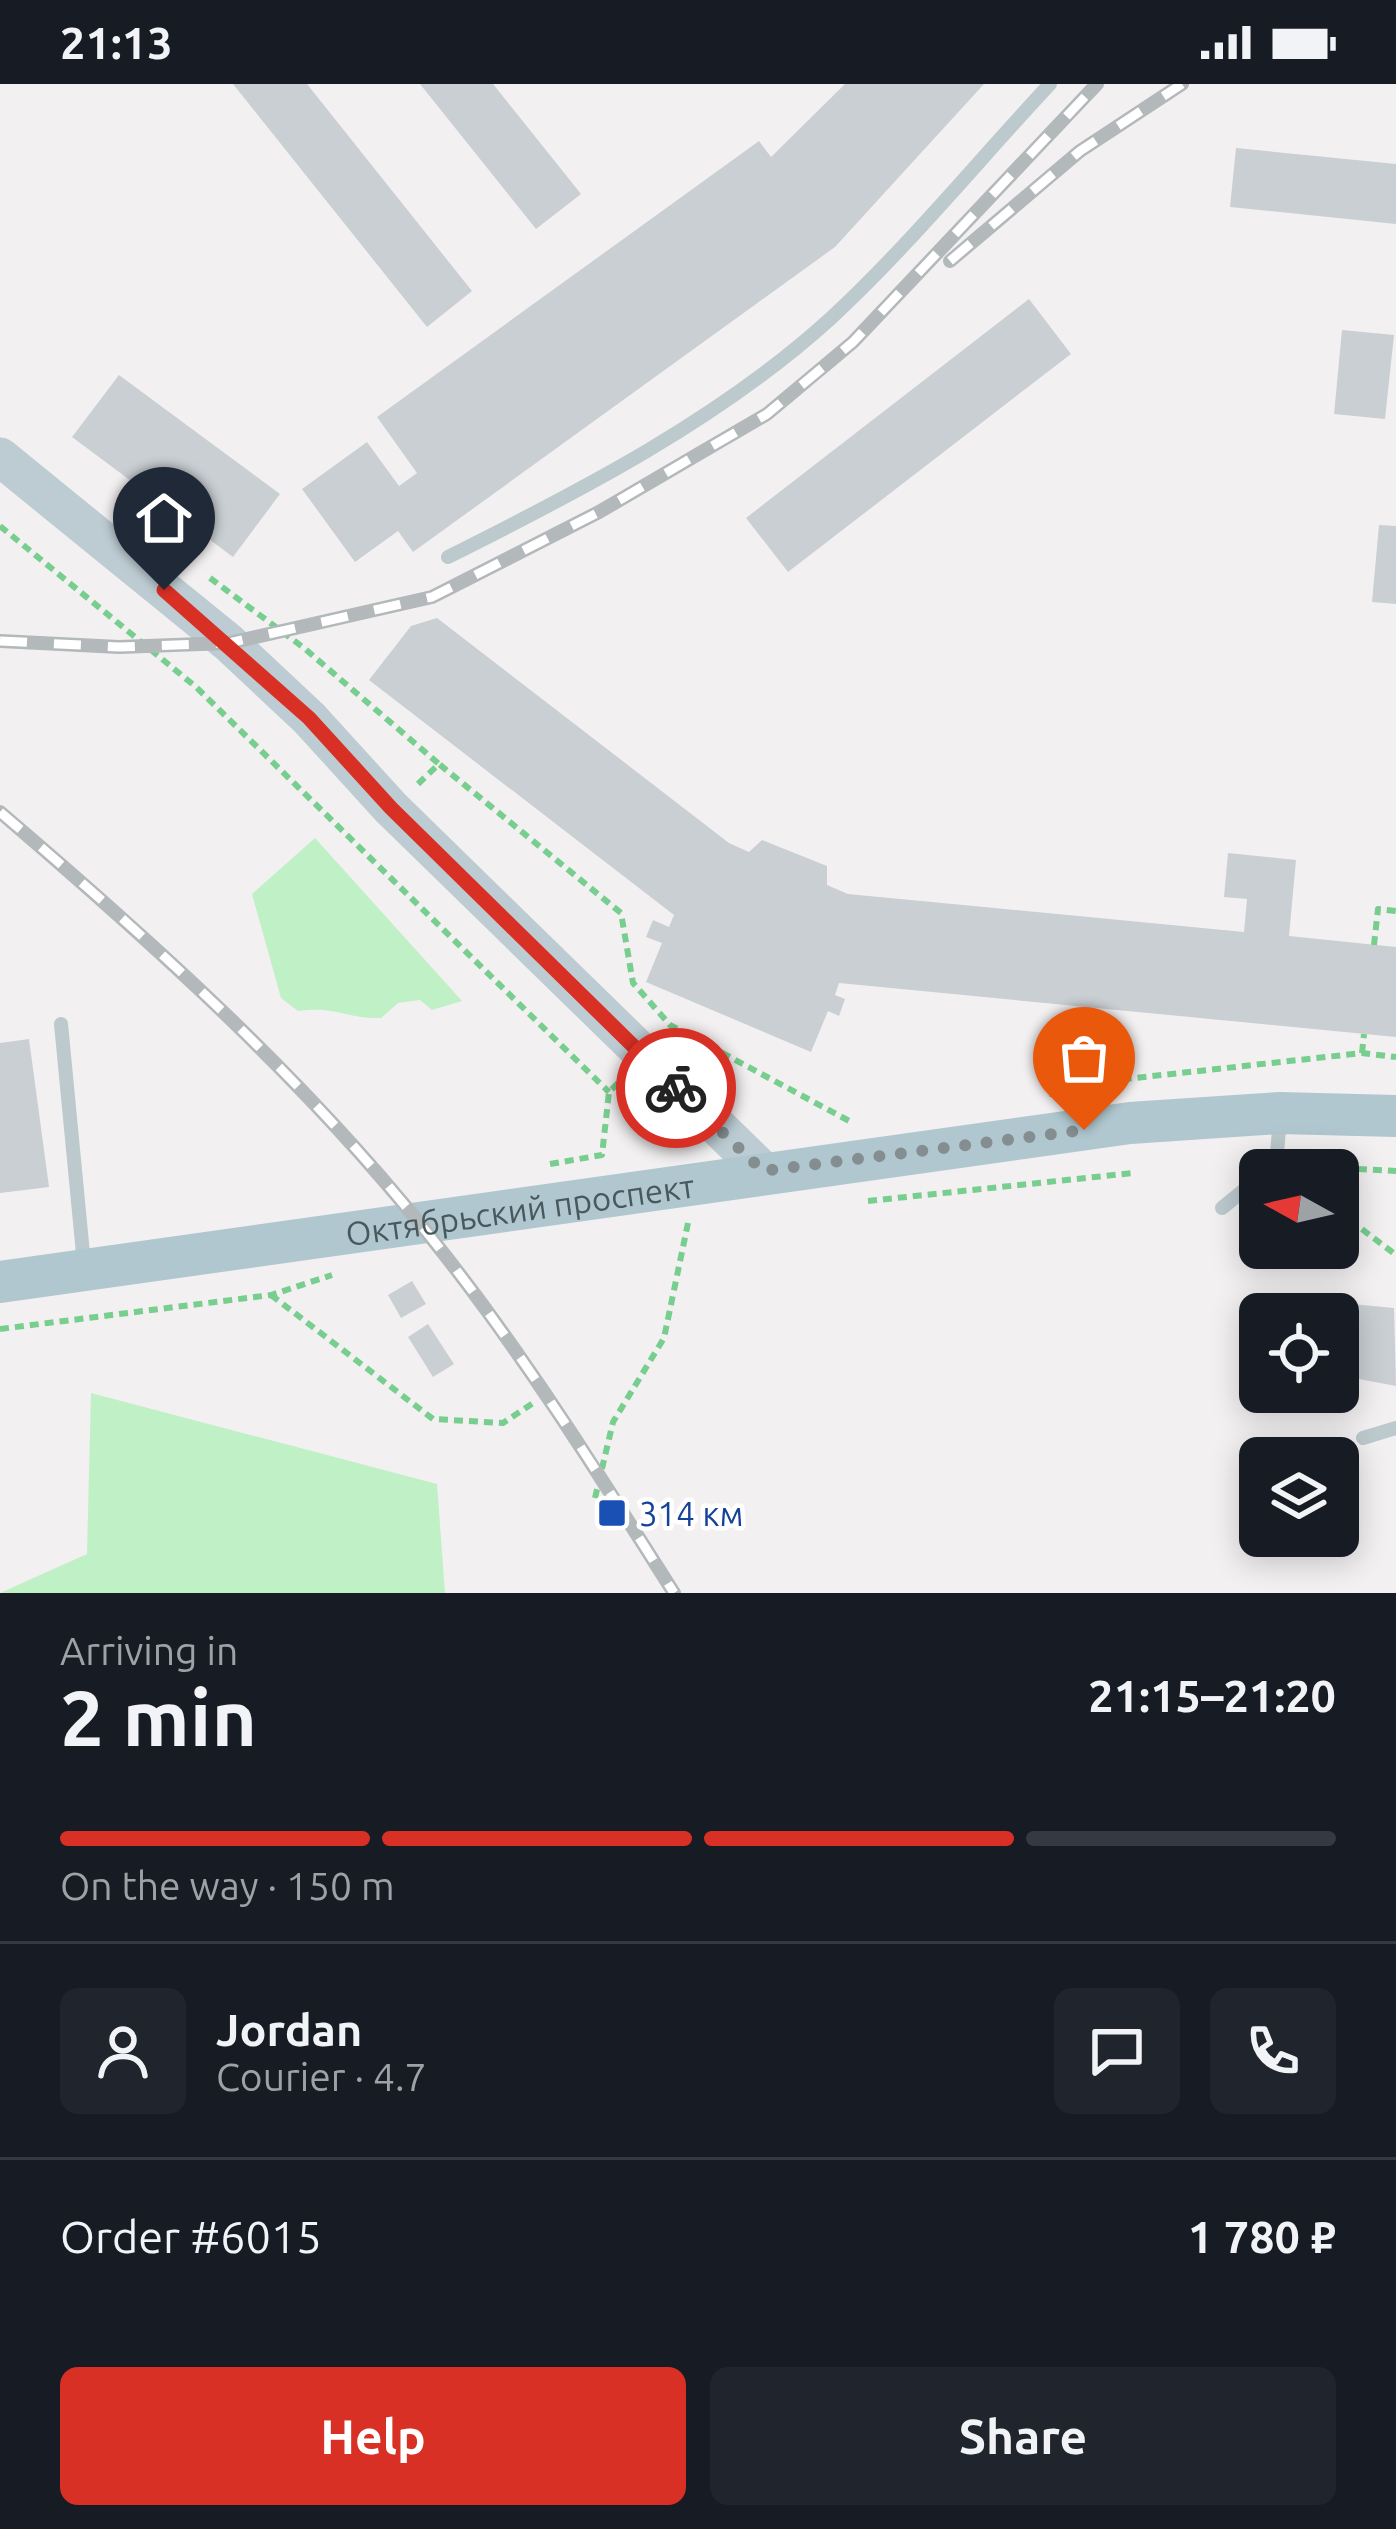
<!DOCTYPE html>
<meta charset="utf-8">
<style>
:root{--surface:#171b24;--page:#20242c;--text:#f1f3f6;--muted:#9ea1a6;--line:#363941;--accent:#d93025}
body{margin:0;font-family:Ubuntu,sans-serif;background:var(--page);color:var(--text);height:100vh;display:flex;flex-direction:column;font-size:45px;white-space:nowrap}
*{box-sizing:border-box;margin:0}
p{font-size:39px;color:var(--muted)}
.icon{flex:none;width:66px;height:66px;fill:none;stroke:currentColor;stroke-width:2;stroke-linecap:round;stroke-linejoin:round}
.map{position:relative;height:1509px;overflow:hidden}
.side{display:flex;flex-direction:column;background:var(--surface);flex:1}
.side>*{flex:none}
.needle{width:78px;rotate:278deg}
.tools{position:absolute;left:1239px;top:1065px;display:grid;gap:24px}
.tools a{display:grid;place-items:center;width:120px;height:120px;border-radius:18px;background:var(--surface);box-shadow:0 6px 30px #0003;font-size:60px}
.pin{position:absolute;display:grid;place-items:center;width:102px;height:102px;color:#fff;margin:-123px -51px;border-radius:50% 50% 50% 0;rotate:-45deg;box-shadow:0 0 12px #0007}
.pin .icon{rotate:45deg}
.courier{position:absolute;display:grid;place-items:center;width:120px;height:120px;margin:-60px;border:9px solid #d93025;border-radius:50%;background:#fff;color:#222;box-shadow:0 3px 15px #0007}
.summary em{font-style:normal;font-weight:700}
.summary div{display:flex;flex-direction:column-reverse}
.summary{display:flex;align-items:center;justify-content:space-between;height:204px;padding:0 60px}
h1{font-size:78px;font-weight:700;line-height:90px}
.bar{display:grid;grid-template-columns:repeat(4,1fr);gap:18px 12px;align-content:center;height:144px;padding:0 60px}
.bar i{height:15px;border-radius:9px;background:var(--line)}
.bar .active{background:var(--accent)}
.bar p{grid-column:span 4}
.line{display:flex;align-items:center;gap:30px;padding:0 60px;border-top:3px solid var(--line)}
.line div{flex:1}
.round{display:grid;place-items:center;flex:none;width:126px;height:126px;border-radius:18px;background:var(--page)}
.button{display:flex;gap:24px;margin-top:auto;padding:24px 60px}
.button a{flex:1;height:138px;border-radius:18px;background:var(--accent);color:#fff;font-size:48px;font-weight:700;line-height:138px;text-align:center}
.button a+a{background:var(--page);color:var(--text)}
.status{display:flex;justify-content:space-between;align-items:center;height:84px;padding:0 60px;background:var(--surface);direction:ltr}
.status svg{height:33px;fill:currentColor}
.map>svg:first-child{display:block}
</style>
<div class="status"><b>21:13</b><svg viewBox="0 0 49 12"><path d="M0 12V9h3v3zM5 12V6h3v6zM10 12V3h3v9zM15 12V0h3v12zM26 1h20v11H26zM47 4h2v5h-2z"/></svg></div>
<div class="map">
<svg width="1396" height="1509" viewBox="0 0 1396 1509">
<rect width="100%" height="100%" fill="#f3f0f1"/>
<!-- green -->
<g fill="#c0f0c6">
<path d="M315 754 462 917 432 926 420 916 398 919 381 934C345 935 338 922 298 927L281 914 252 810Z"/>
<path d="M91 1309 437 1400 445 1509H0L87 1470Z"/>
</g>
<!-- building -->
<g fill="#cacfd3">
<path d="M233 0H307L472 207 427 243Z"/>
<path d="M420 0H493L581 110 536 145Z"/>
<path d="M845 0H984L835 163 413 468 398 447 355 478 302 405 367 358 399 402 417 389 377 333 759 57 771 73Z"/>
<path d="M1236 64 1396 80V140L1230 123Z"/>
<path d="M1029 215 1071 270 788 488 746 434Z"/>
<path d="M1342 246 1394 251 1385 335 1334 330Z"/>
<path d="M119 291 280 410 233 473 72 353Z"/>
<path d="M1379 441 1396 442V520L1372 518Z"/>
<path d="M437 534 729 759 749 768 762 756 827 782V801L848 810 1244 848 1247 815 1224 813 1228 769 1296 776 1289 852 1396 863V953L839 899 835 911 845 915 839 932 828 927 811 968 646 898 662 859 646 853 653 836 669 843 674 831 369 596 411 542Z"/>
<path d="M29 955 49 1103 0 1109V959Z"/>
<path d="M412 1197 426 1220 401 1234 388 1211Z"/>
<path d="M1331 1218 1394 1224 1396 1302 1338 1291V1230H1295L1296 1219 1331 1223Z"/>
<path d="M428 1240 454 1280 433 1293 408 1253Z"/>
</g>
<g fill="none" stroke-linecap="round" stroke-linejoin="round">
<!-- path -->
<g stroke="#77ce8e" stroke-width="6" stroke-dasharray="9 6" stroke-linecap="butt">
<path d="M0 442 196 603 609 1008"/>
<path d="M210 494 304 564 439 680"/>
<path d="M418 700 439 680 621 829 633 899 670 941 853 1039"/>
<path d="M1374 861 1378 825 1396 827"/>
<path d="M1362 969 1364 950"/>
<path d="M1049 1010 1126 995 1362 969 1396 973"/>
<path d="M550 1080 602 1071 609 1008 619 998"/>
<path d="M1298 1082 1396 1087"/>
<path d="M868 1117 1133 1089"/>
<path d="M1338 1127 1396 1171"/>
<path d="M271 1211 433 1335 503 1339 533 1319"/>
<path d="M0 1245 271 1211 332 1191"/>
<path d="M595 1414 613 1338 664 1254 688 1139"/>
</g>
<!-- lane -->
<g stroke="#bcc9cd" stroke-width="14">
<path d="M448 473C580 407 720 335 830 235 908 163 977 78 1050 0"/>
<path d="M61 940 84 1180"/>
<path d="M1269 1086 1276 1080 1280 1035"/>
<path d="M1222 1124 1260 1093"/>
<path d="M1363 1354 1396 1344"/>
</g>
<!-- secondary -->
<path stroke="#bcccd2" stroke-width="39" d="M0 373 229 559 309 634 391 724 763 1087"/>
<!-- primary -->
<path stroke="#b0c7cf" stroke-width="42" id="s1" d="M0 1198 1130 1039 1280 1029 1396 1032"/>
<!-- rail casing -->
<g stroke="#b3b8bb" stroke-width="14">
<g id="rail">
<path d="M950 177 1080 67 1182 0"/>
<path d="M0 557 119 563 229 559 432 513 599 428 767 330 853 258 1097 0"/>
<path d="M0 728C158 863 316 1005 444 1170 528 1277 601 1394 674 1509"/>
</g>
</g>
<!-- rail -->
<use href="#rail" stroke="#fff" stroke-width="9" stroke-dasharray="27" stroke-linecap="butt"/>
</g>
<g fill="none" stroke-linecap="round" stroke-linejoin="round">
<!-- done -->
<path stroke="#848e91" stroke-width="12" stroke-dasharray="0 21.6" d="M676 1004 763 1087 1084 1046"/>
<!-- route -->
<path stroke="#d93025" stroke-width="15" d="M164 506 309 634 391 724 676 1004"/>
</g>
<!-- markers -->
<rect fill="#1a4fb4" stroke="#fff" stroke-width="4.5" x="597" y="1414" width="30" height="30" rx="6"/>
<g text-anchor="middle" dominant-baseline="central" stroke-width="9" stroke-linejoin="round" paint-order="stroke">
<!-- street labels -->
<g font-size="33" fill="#48595e" stroke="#fff">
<text stroke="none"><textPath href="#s1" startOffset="525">Октябрьский проспект</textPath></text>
</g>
<!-- transit labels -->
<g font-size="33" fill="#164399" stroke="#fff" text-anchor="start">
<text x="639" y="1429">314 км</text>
</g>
</g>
</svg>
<div class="tools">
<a><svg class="needle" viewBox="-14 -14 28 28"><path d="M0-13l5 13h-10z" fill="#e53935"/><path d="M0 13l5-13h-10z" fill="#9ea1a6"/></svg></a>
<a><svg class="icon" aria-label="locate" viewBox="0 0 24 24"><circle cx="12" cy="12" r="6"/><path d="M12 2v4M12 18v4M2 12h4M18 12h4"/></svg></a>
<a><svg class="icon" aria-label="layers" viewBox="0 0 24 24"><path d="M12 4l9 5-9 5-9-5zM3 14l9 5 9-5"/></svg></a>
</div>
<div class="pin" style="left:1084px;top:1046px;background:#ea580c"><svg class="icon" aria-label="bag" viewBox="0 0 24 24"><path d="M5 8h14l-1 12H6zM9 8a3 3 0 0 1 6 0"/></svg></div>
<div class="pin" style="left:164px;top:506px;background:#1f2937"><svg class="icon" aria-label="home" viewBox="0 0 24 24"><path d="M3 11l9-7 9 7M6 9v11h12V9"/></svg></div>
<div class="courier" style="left:676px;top:1004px"><svg class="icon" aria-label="bike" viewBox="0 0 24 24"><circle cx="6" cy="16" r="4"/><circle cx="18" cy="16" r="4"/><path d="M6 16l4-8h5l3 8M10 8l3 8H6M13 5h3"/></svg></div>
</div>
<section class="side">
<div class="summary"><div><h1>2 min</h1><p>Arriving in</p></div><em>21:15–21:20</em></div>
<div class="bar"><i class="active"></i><i class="active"></i><i class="active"></i><i></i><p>On the way · 150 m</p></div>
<div class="line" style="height:216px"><a class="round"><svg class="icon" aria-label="person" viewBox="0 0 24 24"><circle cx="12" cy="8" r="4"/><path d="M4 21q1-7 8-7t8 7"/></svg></a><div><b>Jordan</b><p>Courier · 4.7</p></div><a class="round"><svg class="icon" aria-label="chat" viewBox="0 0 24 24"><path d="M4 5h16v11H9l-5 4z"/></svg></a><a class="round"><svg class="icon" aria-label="phone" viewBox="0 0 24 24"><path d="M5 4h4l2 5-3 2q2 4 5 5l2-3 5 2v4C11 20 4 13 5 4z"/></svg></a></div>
<div class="line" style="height:156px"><div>Order #6015</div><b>1 780 ₽</b></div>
<div class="button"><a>Help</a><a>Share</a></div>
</section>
